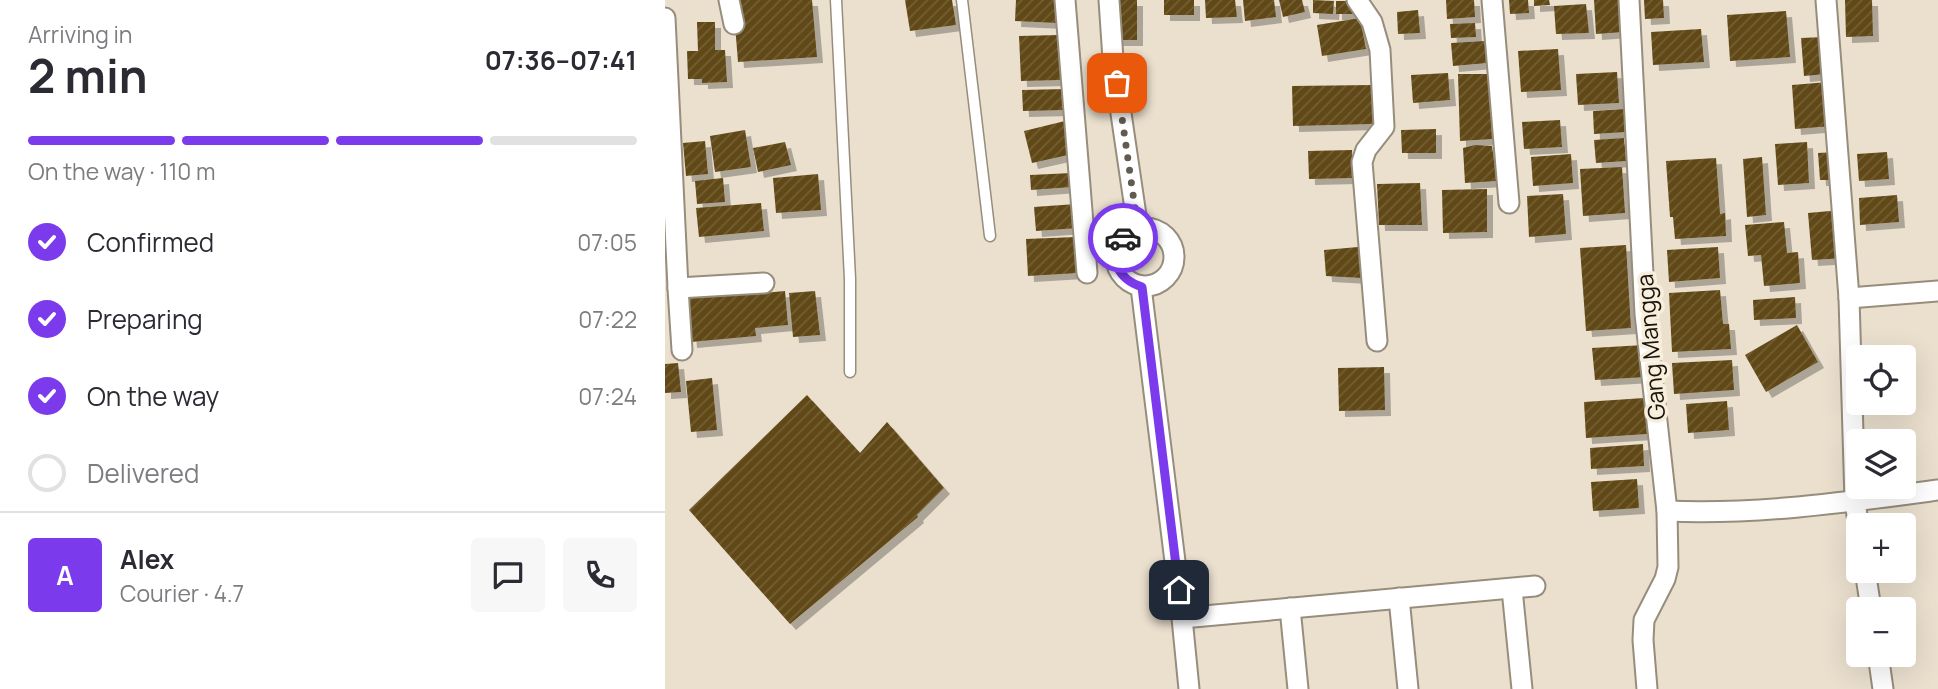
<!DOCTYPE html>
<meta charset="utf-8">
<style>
:root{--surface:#fff;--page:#f7f7f7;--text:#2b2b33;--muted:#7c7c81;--line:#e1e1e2;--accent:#7c3aed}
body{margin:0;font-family:Manrope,sans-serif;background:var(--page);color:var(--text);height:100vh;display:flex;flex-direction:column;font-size:26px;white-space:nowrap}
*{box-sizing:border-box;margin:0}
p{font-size:23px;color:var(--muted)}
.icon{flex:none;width:38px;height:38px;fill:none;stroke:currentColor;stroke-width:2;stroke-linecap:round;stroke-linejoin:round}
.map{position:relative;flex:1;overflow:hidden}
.panel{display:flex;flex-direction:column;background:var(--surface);width:665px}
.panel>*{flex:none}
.tools{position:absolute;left:1181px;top:345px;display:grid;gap:14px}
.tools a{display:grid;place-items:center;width:70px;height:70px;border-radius:7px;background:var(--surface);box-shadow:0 7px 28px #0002;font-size:35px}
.pin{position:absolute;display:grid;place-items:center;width:60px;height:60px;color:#fff;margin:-30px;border-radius:14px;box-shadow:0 4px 10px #0006}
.courier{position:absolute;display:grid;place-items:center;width:70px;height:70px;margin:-35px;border:5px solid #7c3aed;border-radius:50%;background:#fff;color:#222;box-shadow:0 2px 9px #0007}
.overview em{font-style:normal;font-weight:700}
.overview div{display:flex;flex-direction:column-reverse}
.overview{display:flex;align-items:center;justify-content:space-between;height:119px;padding:0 28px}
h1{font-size:46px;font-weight:700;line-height:52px}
.bar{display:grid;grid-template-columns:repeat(4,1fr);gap:10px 7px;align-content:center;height:84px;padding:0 28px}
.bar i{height:9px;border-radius:5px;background:var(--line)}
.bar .active{background:var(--accent)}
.bar p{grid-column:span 4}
.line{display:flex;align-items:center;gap:18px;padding:0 28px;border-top:2px solid var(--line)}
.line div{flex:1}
.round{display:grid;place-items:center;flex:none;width:74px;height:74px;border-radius:7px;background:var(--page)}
ol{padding:0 28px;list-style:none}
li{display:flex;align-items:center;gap:21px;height:77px}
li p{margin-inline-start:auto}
li .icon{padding:7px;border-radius:50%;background:var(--accent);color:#fff;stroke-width:4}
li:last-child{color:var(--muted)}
li i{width:38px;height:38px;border:4px solid var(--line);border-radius:50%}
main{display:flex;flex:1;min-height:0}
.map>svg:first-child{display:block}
</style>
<main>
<section class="panel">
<div class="overview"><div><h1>2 min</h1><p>Arriving in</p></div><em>07:36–07:41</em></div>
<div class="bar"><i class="active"></i><i class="active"></i><i class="active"></i><i></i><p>On the way · 110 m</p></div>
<ol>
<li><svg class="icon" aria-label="check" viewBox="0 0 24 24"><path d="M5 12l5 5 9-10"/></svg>Confirmed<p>07:05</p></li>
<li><svg class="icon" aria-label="check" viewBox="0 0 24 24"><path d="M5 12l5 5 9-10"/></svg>Preparing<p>07:22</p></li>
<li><svg class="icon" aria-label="check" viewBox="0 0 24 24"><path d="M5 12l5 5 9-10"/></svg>On the way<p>07:24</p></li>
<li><i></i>Delivered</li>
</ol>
<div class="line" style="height:126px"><b class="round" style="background:var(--accent);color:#fff">A</b><div><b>Alex</b><p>Courier · 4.7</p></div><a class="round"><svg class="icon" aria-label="chat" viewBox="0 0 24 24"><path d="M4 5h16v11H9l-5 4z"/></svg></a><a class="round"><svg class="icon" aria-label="phone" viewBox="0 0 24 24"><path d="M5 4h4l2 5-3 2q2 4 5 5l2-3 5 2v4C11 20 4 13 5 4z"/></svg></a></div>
</section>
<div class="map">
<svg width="1273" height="689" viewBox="0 0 1273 689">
<defs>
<pattern id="building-hatch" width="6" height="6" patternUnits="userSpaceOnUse" patternTransform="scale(1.75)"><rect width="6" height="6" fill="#614917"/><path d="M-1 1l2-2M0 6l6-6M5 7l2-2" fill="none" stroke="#735f37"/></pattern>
<filter id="shadow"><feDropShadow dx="6" dy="6" stdDeviation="0" flood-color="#0004"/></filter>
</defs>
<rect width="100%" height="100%" fill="#ebe0ce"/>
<!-- building -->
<g fill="url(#building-hatch)" filter="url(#shadow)">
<path d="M68 0H147L152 57 73 62Z"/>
<path d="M240 0H287L291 25 245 31Z"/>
<path d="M351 0H393L392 23 350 21Z"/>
<rect x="449" y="0" width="23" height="40"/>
<rect x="499" y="0" width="30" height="15"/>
<path d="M540 0H570L572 17 541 18Z"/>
<path d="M578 0H609L611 17 580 21Z"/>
<path d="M614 0H637L640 12 618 17Z"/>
<path d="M648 0 669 1 668 14 648 13Z"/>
<path d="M781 0H809L810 17 782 19Z"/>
<path d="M844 0H863L864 13 845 14Z"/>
<path d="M869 0H884L885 5 869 6Z"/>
<path d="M929 0H956L958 32 931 34Z"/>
<path d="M979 0H998L999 18 980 19Z"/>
<path d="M1180 0H1207L1208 36 1181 37Z"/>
<rect x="671" y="1" width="17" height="13"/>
<path d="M921 4 924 33 891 34 889 6Z"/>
<path d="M753 10 755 33 733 34 732 12Z"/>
<path d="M1121 11 1125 57 1065 61 1062 15Z"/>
<path d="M695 18 701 49 657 56 652 25Z"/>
<path d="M32 22H50V50H60L62 82 37 83V79H23L22 51H33Z"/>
<path d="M810 23 811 37 786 38 785 24Z"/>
<path d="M1036 29 1039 62 988 65 986 32Z"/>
<path d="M394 35 396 80 356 81 354 36Z"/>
<path d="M1159 37 1161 74 1139 76 1136 38Z"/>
<path d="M820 41 822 63 788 66 786 43Z"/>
<path d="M893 49 896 90 856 92 853 51Z"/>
<path d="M952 72 954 103 913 105 911 74Z"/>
<path d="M783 73 785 100 748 103 746 75Z"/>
<path d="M793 74H825L827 139 795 141Z"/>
<path d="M1163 82 1167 126 1130 129 1127 85Z"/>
<path d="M707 85 708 124 628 126 627 86Z"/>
<path d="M400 89 401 110 358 111 357 90Z"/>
<path d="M959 109 961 132 929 134 928 111Z"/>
<path d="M404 120 412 153 367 163 359 131Z"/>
<path d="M895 120 897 147 859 149 857 122Z"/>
<path d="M771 129V153H737L736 130Z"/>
<path d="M80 130 86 167 50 172 45 136Z"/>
<path d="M959 138 961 161 931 163 929 140Z"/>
<path d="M40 141 43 174 21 176 18 143Z"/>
<path d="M120 142 126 165 93 172 88 148Z"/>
<path d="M1142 142 1144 183 1113 185 1110 144Z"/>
<path d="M810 145 827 146 832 181 800 183 798 148Z"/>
<path d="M687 150 688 178 644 179 643 151Z"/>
<path d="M1170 152 1172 180H1155L1153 153Z"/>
<path d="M1222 152 1224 179 1194 181 1192 154Z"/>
<path d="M906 154 908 183 868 186 866 157Z"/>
<path d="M1097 157 1101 215 1082 217 1078 159Z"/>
<path d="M1051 158 1055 214 1060 213 1061 236 1010 239 1008 217H1005L1001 161Z"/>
<path d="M957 167 960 213 918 216 915 169Z"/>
<path d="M407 173V187L366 190 365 175Z"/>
<path d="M153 174 156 210 111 213 108 178Z"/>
<path d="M58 178 60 202 32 204 30 181Z"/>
<path d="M755 183 757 225H714L712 184Z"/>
<path d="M822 189V232L778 233 777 190Z"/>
<path d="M898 194 901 234 864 237 862 196Z"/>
<path d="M1232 195 1234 222 1195 225 1194 198Z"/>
<path d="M96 203 99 231 34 237 31 208Z"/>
<path d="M411 204 413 228 371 231 369 207Z"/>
<path d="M1176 210 1180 258 1147 260 1143 213Z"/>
<path d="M1119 222 1122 253 1133 252 1135 283 1099 286 1096 255 1083 256 1080 225Z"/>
<path d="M411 237 413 273 363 276 361 239Z"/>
<path d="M961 245 966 328 921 331 915 248Z"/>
<path d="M693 247 697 278 661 276 659 250Z"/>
<path d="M1053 247 1055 278 1004 282 1002 250Z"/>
<path d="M87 289V294L120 291 123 325 90 328 91 336 26 342 22 295Z"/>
<path d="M1055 290 1058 324H1064L1066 349 1007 352 1004 293Z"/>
<path d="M150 291 155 335 128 337 124 293Z"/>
<path d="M1130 297 1131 318 1089 320 1088 300Z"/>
<path d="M1132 325 1153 362 1101 392 1080 355Z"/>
<path d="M979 345 981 377 930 380 927 348Z"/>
<path d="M1067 360 1069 390 1009 394 1007 363Z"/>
<path d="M13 363 16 392 0 393V364Z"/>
<path d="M719 367 720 410 674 411 673 368Z"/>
<path d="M47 378 52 430 26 432 21 381Z"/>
<path d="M142 395 195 453 222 422 279 488 252 515 253 517 125 624 24 510Z"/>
<path d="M979 398 982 434 921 438 919 402Z"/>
<path d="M1062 401 1064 430 1023 433 1021 404Z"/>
<path d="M978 444 979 466 926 469 925 448Z"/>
<path d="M972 479 974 508 928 511 926 482Z"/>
</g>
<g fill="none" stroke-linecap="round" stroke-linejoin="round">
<!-- lane casing -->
<g stroke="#978d7d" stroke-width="13">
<g id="lane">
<path d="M171 0 185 279V372"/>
<path d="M297 0 325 236"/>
</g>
</g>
<!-- street casing -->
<g stroke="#978d7d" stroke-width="23">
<g id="street">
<path d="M64 0 69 24"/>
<path d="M400 0 422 273"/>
<path d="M444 0 448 59 473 229"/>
<path d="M692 0 707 22 715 50 719 127 701 150 697 162 712 341"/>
<path d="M827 0 844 203"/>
<path d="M964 0 980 314 1002 511 1003 567 1000 579 979 620 978 640 982 689"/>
<path d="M1161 0 1184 298 1190 501 1194 530"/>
<path d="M0 18 13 288 17 350"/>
<circle cx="480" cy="257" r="29"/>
<path d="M476 287 517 618 524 689"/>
<path d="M13 288 99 283"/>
<path d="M1184 298 1273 291"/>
<path d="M1002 511C1092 515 1184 502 1273 490"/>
<path d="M1200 570 1206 609"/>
<path d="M847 589 857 689"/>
<path d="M734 598 743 689"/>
<path d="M625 608 633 689"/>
<path d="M517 618 870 586"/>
<path d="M1213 654 1218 689"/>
</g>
</g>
<!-- lane -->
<use href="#lane" stroke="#fff" stroke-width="10"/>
<!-- street -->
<use href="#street" stroke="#fff" stroke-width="19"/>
</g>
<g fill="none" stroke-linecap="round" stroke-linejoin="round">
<!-- done -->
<path stroke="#615b51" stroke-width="7" stroke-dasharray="0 12.6" d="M452 83 473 229 464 232 458 238"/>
<!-- route -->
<path stroke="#7c3aed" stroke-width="9" d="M458 238C443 259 453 279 477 287L514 590"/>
</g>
<g text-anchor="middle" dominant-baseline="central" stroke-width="7" stroke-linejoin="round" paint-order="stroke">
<!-- street labels -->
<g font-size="23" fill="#16130d" stroke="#f8eedb">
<text transform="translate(985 347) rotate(-95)">Gang Mangga</text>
</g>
</g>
</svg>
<div class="tools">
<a><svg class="icon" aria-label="locate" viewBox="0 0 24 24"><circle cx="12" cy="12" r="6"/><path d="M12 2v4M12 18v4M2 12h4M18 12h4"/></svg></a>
<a><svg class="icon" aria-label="layers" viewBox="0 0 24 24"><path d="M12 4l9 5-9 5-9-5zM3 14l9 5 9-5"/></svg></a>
<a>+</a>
<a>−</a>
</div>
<div class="pin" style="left:452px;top:83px;background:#ea580c"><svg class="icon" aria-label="bag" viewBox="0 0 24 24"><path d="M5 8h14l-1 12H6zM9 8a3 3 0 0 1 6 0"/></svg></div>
<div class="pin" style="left:514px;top:590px;background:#1f2937"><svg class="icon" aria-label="home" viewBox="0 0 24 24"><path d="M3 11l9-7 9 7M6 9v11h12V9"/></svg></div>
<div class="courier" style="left:458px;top:238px"><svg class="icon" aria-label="car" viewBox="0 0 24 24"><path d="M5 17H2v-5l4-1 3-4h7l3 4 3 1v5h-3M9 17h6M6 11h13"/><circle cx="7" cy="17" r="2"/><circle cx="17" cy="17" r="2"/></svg></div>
</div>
</main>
